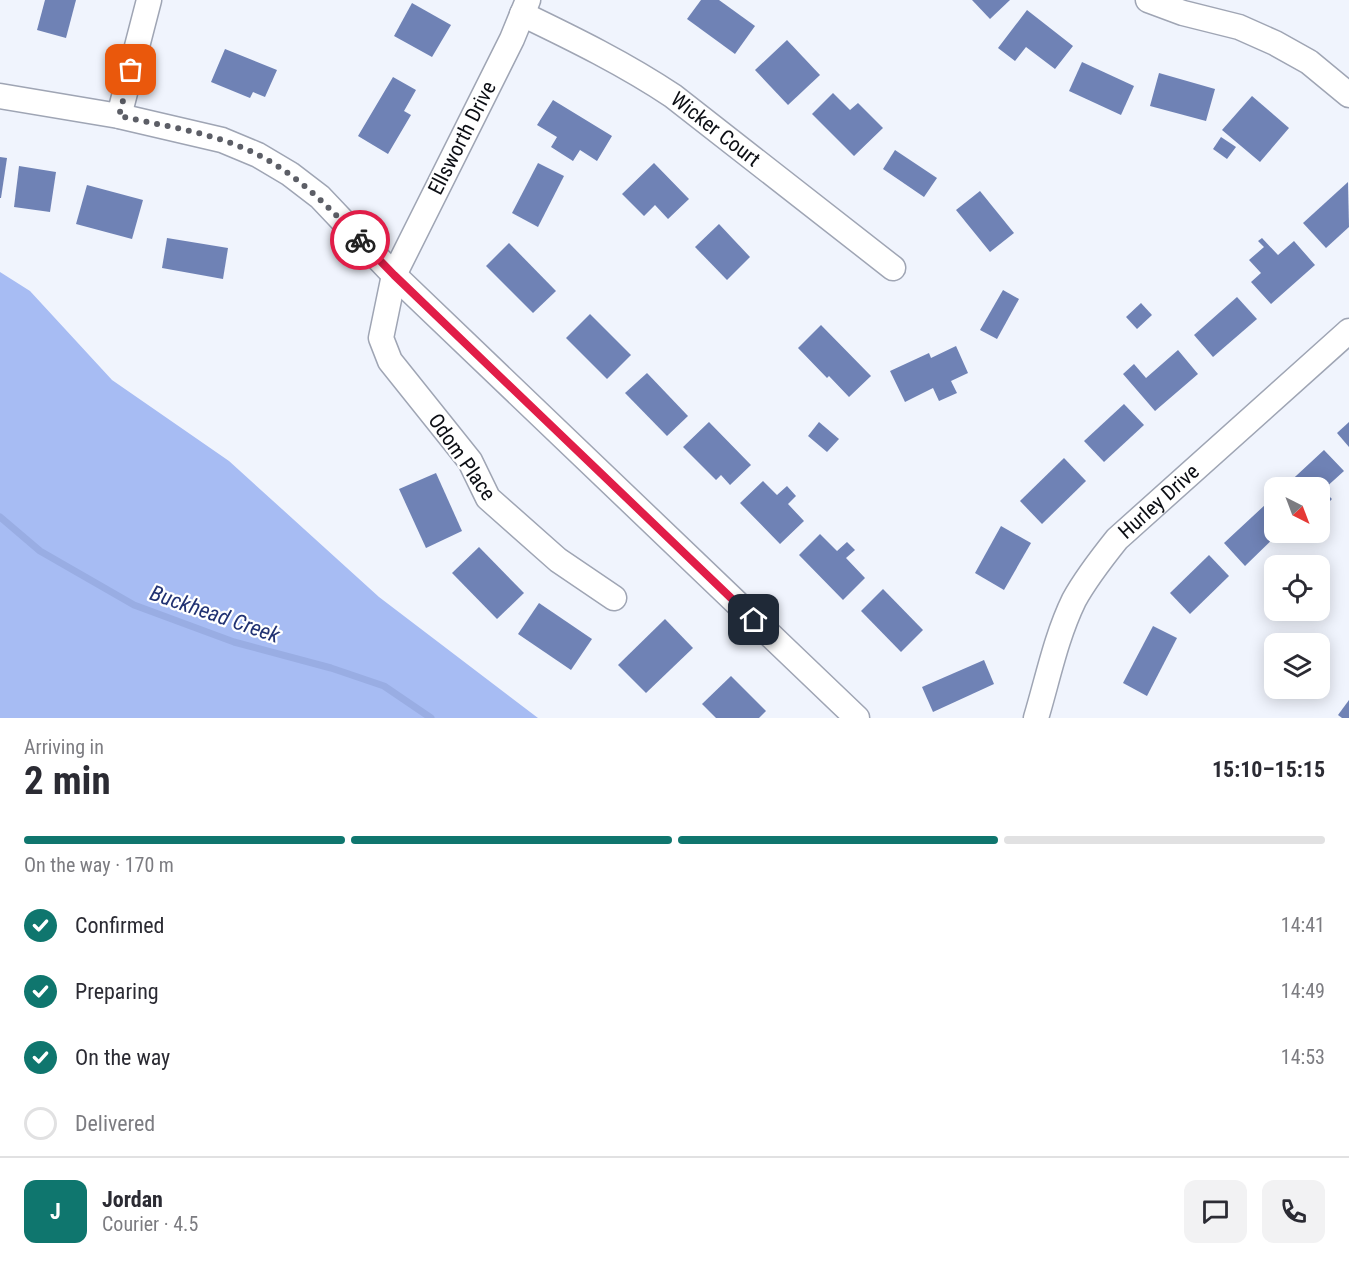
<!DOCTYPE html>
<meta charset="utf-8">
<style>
:root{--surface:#fff;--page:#f2f2f3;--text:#2b2b33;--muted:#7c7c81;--line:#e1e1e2;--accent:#0f766e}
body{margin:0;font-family:"Roboto Condensed",sans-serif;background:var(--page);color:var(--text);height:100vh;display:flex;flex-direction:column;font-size:22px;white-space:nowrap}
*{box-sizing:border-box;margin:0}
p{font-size:20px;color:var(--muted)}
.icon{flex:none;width:33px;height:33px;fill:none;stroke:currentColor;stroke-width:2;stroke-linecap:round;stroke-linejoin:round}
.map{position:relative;height:718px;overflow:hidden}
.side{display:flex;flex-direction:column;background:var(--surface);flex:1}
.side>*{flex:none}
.needle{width:39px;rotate:138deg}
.buttons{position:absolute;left:1264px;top:477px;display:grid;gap:12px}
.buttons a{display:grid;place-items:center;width:66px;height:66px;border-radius:12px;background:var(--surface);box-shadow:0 3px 15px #0003;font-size:30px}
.pin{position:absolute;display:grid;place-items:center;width:51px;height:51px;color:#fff;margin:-26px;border-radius:12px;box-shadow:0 3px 9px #0006}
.courier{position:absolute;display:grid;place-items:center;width:60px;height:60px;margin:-30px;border:4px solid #e11d48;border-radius:50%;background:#fff;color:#222;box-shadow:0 2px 8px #0007}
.headline em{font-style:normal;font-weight:700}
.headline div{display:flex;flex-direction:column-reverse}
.headline{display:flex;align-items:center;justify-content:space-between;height:102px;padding:0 24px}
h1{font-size:39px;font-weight:700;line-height:45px}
.bar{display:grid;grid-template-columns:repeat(4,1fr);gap:9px 6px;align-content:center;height:72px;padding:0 24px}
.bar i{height:8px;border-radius:4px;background:var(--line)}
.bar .current{background:var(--accent)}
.bar p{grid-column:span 4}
.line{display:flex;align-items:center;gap:15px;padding:0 24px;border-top:2px solid var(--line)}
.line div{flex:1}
.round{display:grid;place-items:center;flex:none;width:63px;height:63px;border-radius:12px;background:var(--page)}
ol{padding:0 24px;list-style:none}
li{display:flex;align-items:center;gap:18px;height:66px}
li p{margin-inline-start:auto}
li .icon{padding:6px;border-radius:50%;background:var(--accent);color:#fff;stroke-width:4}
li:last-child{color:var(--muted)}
li i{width:33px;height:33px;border:3px solid var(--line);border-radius:50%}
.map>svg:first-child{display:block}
</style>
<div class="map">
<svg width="1349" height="718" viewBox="0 0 1349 718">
<rect width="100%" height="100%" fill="#f0f4fd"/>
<!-- forest -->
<path fill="#a7bcf3" d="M0 272 30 291 112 380 229 461 379 597 538 718H0Z"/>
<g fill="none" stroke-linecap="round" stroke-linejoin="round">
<!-- stream -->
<path stroke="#99ade3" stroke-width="7" d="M0 517 40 551 134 605 234 642 331 668 384 686 431 718"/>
</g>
<!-- building -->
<g fill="#6f82b5">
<path d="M45 0H76L66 38 37 30Z"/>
<path d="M701 0H719L755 26 735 54 687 19Z"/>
<path d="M972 0H1010L990 19Z"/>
<path d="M412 3 451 25 432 57 394 36Z"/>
<path d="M1027 10 1073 46 1055 69 1026 47 1015 61 998 48Z"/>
<path d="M787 40 820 75 788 105 755 70Z"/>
<path d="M225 49 277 70 265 97 253 92 250 98 211 82Z"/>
<path d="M1082 62 1134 86 1121 115 1069 91Z"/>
<path d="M1159 73 1215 89 1206 121 1150 106Z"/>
<path d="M393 77 416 90 404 111 411 115 388 154 358 136Z"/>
<path d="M833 93 850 110 858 103 883 128 854 156 812 114Z"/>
<path d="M1252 96 1289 128 1260 162 1222 130Z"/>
<path d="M553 100 612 136 597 161 580 150 573 161 551 147 557 137 537 125Z"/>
<path d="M1221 137 1236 147 1227 159 1213 149Z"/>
<path d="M895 150 937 178 924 197 883 169Z"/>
<path d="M0 157 7 158 1 198H0Z"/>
<path d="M538 163 564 176 538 227 512 213Z"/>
<path d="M654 163 689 199 668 219 655 205 644 216 622 194Z"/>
<path d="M19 166 56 172 50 212 14 207Z"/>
<path d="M1348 182 1349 227 1326 248 1303 223Z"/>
<path d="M87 185 143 200 132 239 76 224Z"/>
<path d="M980 191 1014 233 990 252 956 210Z"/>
<path d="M719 224 750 257 727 280 695 247Z"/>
<path d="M167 238 228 248 223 279 162 268Z"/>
<path d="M1262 238 1278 255 1294 241 1315 265 1271 304 1251 282 1261 273 1249 260 1264 247 1258 241Z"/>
<path d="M509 243 556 291 533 313 486 266Z"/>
<path d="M1003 290 1019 299 997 339 980 330Z"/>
<path d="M1237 297 1257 319 1213 357 1194 335Z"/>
<path d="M1141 303 1152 315 1137 329 1126 317Z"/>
<path d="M590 314 631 355 607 379 566 338Z"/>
<path d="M821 325 871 376 849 397 829 376 827 378 798 348Z"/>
<path d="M956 346 968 373 951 381 957 393 939 401 933 388 905 402 890 371 929 353 931 358Z"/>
<path d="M1178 350 1198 374 1155 411 1123 374 1134 364 1146 378Z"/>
<path d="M647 373 688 416 667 436 625 393Z"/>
<path d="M1124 404 1144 425 1104 462 1084 441Z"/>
<path d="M709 422 751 465 730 485 721 475 716 480 683 447Z"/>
<path d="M819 422 839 439 827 452 808 436Z"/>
<path d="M1349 422V447L1337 433Z"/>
<path d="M1324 450 1344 471 1323 490 1332 499 1325 506 1320 501V488H1283Z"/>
<path d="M1064 458 1086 481 1042 524 1020 501Z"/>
<path d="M436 473 462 531 426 548 399 489Z"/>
<path d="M763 481 777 495 787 486 796 496 788 504 804 521 780 544 740 503Z"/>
<path d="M1266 504 1275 514V532H1280L1245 566 1224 543Z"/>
<path d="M1001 526 1031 543 1004 590 975 573Z"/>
<path d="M820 534 837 551 847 542 855 550 846 558 865 578 843 600 799 555Z"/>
<path d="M479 547 524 593 497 619 452 573Z"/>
<path d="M1209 555 1229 576 1190 614 1170 593Z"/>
<path d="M883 589 923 630 901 652 861 611Z"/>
<path d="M539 603 592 639 571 670 518 634Z"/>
<path d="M665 619 693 648 646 693 618 665Z"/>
<path d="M1153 626 1177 638 1147 696 1123 683Z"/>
<path d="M984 660 994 684 933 712 922 687Z"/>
<path d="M731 676 766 711 759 718H716L702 704Z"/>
<path d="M1349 700V718H1342L1338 715Z"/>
</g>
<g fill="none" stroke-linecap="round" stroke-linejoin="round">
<!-- minor casing -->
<g stroke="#9fa5b4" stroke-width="27">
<g id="minor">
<path d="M528 0 512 39 394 275 381 338 390 361 470 461 488 498 558 560 614 598"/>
<path d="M1148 0 1183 13 1239 27 1275 43 1309 62 1349 95"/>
<path id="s1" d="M522 14C574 39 625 64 673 96L893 268"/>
<path d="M0 96 119 116 222 140 258 155 290 174 320 197 394 275 857 718"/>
<path d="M119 116 149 0"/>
<path id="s2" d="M1036 718C1048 678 1056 637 1074 600 1086 578 1101 559 1117 539L1349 331"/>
</g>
</g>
<!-- minor -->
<use href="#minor" stroke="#fff" stroke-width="24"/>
</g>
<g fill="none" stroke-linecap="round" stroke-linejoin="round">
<!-- done -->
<path stroke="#5c5e66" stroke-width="6" stroke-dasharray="0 10.8" d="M131 70 119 116C159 125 203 131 241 147 289 166 325 203 360 240"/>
<!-- route -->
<path stroke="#e11d48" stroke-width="8" d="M360 240 394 275 754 620"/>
</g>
<g text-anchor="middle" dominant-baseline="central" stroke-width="4.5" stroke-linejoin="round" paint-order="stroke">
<!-- street labels -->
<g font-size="21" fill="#0c0e14" stroke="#fff">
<text stroke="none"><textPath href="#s1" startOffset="226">Wicker Court</textPath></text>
<text transform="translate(462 138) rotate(-63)">Ellsworth Drive</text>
<text transform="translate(462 457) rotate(55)">Odom Place</text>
<text stroke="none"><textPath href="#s2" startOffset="255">Hurley Drive</textPath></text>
</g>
<!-- water labels -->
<g font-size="22" font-style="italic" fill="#213272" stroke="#fff">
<text transform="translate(215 614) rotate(19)">Buckhead Creek</text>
</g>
</g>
</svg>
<div class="buttons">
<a><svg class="needle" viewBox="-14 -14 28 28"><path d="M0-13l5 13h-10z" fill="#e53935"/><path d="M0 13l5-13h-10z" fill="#7c7c81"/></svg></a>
<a><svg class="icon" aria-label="locate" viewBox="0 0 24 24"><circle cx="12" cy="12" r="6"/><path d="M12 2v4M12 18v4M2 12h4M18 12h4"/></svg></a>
<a><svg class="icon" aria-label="layers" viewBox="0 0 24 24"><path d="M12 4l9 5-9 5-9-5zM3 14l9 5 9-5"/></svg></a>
</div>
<div class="pin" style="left:131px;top:70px;background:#ea580c"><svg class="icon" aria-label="bag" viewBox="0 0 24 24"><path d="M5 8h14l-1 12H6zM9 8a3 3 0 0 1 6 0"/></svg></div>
<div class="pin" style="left:754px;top:620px;background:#1f2937"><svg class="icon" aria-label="home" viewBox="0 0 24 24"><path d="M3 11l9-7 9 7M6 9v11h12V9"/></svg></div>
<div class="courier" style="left:360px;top:240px"><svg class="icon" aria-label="bike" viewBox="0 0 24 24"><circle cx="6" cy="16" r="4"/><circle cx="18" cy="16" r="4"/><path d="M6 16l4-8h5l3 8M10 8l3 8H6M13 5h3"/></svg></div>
</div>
<section class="side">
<div class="headline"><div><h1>2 min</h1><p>Arriving in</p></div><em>15:10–15:15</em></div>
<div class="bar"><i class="current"></i><i class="current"></i><i class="current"></i><i></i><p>On the way · 170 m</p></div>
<ol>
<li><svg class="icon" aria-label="check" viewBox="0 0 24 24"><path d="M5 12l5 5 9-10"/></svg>Confirmed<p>14:41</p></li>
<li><svg class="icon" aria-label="check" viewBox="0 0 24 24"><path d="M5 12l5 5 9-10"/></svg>Preparing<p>14:49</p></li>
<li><svg class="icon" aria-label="check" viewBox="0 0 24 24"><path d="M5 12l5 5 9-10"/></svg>On the way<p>14:53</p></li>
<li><i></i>Delivered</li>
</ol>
<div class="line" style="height:108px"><b class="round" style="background:var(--accent);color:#fff">J</b><div><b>Jordan</b><p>Courier · 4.5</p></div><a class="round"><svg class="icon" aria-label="chat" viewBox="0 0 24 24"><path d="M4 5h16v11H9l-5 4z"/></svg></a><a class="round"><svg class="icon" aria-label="phone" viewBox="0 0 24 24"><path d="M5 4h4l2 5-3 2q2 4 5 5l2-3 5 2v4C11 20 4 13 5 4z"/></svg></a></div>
</section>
